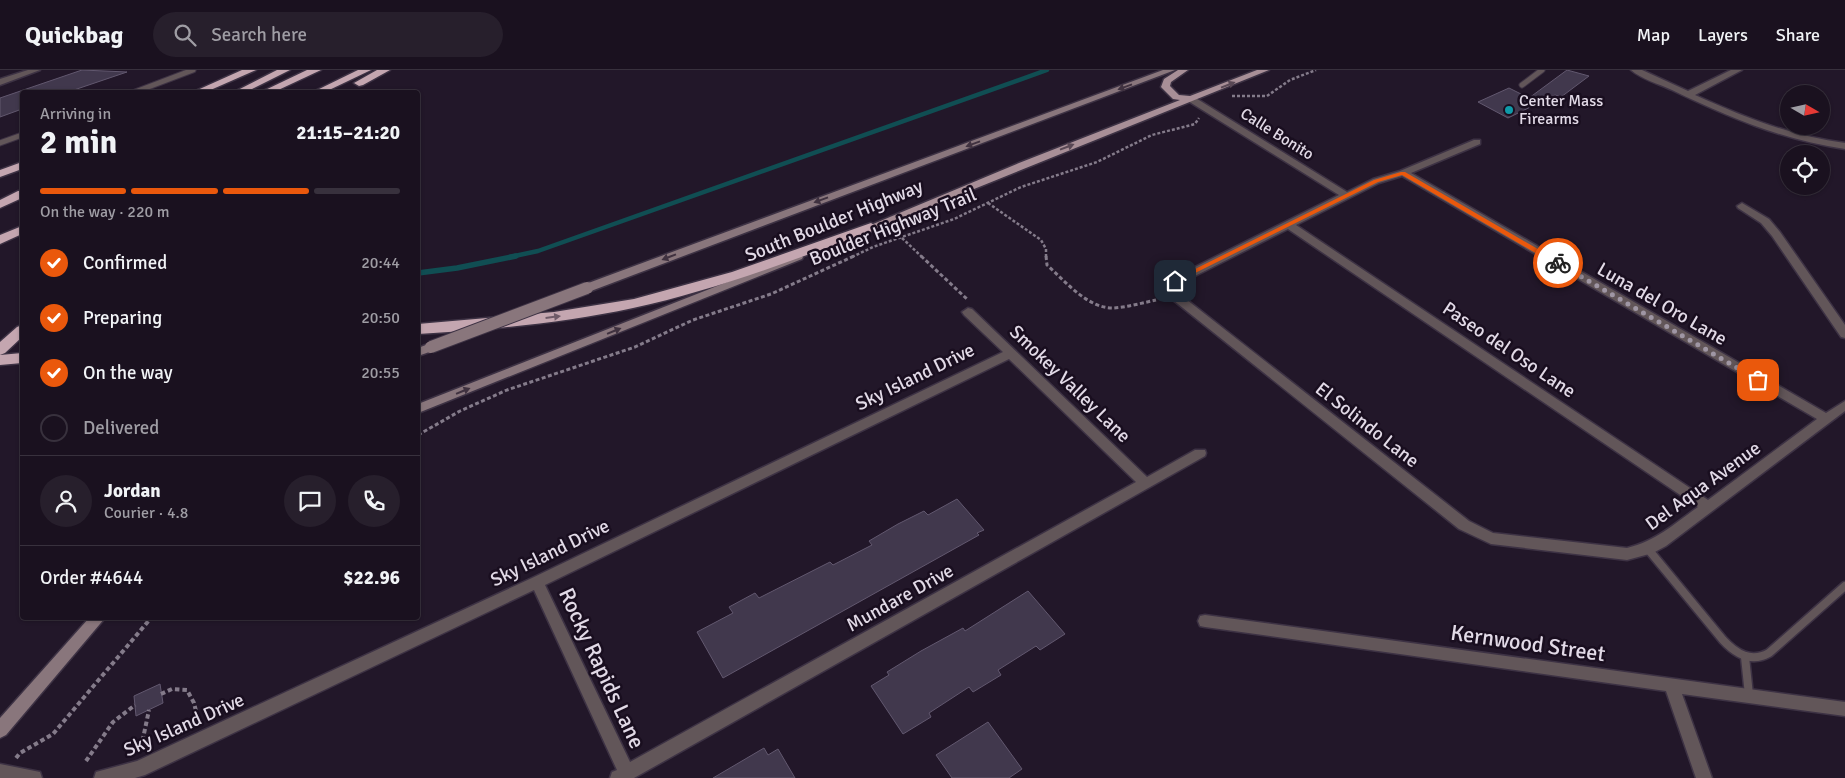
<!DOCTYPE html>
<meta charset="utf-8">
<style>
:root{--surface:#1a111f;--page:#271f2c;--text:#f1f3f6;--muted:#9f9da4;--line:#38313d;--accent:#ea580c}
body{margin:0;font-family:Signika,sans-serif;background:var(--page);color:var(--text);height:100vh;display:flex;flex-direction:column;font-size:19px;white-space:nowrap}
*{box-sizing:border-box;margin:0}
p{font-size:16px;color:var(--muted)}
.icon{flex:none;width:28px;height:28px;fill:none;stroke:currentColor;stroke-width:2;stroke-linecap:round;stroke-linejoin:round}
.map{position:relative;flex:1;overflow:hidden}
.side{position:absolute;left:20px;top:20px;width:400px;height:530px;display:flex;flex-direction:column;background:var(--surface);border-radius:5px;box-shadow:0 1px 4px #0004,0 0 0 1px var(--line)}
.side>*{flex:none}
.needle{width:32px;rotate:99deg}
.tools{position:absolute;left:1780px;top:15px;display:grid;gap:10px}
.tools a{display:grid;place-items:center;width:50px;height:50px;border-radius:50%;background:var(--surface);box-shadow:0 1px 4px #0004,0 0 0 1px var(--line);font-size:25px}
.pin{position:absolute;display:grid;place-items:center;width:42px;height:42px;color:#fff;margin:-21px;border-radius:10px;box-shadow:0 2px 8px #0006}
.courier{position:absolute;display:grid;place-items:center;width:50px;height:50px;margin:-25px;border:4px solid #ea580c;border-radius:50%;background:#fff;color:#222;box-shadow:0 1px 6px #0007}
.overview em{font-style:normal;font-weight:700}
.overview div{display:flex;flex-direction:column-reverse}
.overview{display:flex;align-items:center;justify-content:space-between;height:85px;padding:0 20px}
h1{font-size:32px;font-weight:700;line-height:38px}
.bar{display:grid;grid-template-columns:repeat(4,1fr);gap:8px 5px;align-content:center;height:60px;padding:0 20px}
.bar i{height:6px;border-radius:4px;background:var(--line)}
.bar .current{background:var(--accent)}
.bar p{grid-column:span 4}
.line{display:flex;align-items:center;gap:12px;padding:0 20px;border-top:1px solid var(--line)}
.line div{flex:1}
.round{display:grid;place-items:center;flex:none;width:52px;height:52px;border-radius:26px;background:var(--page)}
ol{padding:0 20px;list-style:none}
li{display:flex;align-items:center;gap:15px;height:55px}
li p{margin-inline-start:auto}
li .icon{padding:5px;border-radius:50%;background:var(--accent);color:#fff;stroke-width:4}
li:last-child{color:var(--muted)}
li i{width:28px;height:28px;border:2px solid var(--line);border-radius:50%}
header{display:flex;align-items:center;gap:30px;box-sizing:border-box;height:70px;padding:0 25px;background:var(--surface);border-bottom:1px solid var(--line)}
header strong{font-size:24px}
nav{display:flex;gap:28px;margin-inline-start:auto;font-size:18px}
.search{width:350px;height:45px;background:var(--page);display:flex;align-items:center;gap:12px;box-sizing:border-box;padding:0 18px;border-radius:28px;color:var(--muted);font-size:19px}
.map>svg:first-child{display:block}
</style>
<header>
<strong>Quickbag</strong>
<div class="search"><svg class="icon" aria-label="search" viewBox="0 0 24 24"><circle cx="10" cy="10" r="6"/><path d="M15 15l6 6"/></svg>Search here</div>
<nav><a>Map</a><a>Layers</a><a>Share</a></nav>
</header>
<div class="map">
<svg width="1845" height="708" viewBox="0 0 1845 708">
<rect width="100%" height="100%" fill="#221729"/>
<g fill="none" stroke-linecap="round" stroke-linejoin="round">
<!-- stream-far1 -->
<path stroke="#104e53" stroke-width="4.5" d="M510 187 538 181 1047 0"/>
<!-- stream -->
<path stroke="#104e53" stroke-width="5.5" d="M418 203 457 198 516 186"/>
</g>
<!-- building -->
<g fill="#41384d" stroke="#62586f">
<path d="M82 0 127 2 68 22H22V39L0 47V28Z"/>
<path d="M1567 0 1589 6 1561 27 1555 25 1508 48 1478 32 1509 18 1529 28Z"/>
<path d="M957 429 984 460 977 463 979 465 723 608 697 562 733 543 729 537 755 523 759 528 830 492 833 495 872 475 869 471 898 454 924 441 928 445Z"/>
<path d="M1028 521 1065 564 1040 580 1036 576 998 600 1001 605 973 622 969 617 929 643 931 647 903 664 871 616 889 605 887 602 921 581 963 558 965 561Z"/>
<path d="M160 614 163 633 136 646 134 626Z"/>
<path d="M988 652 1022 699 1009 708H952L936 685Z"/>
<path d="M764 678 768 685 778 679 795 708H713Z"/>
</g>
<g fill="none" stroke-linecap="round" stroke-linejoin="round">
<!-- lane-far1 casing -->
<g stroke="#3d3244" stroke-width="7">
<g id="lane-far1">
<path d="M1522 15 1542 0"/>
<path d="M135 22 193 0"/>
<path d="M0 73 22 65"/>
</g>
</g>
<!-- lane casing -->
<g stroke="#3d3244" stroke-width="11">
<g id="lane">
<path d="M1648 479 1723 570C1736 584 1751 593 1769 583L1845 516"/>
<path d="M1745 587 1749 625"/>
</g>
</g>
<!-- street casing -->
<g stroke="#3d3244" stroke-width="3">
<g id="street">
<path d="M28 0H40L0 15V9Z"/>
<path d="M1631 0H1642L1688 21 1731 0H1742L1695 25C1744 47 1791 66 1845 73V79C1783 70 1728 47 1672 20 1659 14 1641 9 1631 0Z"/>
<path d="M1188 27H1194L1347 122 1373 109 1400 101 1474 70H1480V74L1411 103 1826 343 1845 331V341L1666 476 1653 483 1627 490 1491 474 1459 459 1173 230 1170 211 1171 209 1339 125 1188 31ZM1402 106 1817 349 1708 430 1296 155 1379 113ZM1288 159 1698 437C1674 454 1656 471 1627 478L1493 463 1469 451 1182 226 1181 213Z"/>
<path d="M1742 133 1769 149 1780 162 1845 255V268L1841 267 1772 166 1761 153 1738 138 1737 136Z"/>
<path d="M968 238 972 239 1147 407 1195 380H1205L1206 383 1205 386 634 708H610L612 702 617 700 534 520 145 705 135 708H94L96 702 137 691 532 508 1003 282 964 245 962 242ZM1009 289 1136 412 630 692 545 515Z"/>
<path d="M1205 545 1845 632V646L1682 624 1712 708H1696L1666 621 1205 557 1200 556 1198 551 1200 546Z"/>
<path d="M0 694 40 702 42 708H0Z"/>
</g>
</g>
<!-- secondary casing -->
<g stroke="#3d3244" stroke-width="3">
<g id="secondary">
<path d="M1163 0H1175L591 221 587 222 582 218 583 215Z"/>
<path d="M798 184 803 187 802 189 418 343V334Z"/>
<path d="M431 273 437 277 435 280 418 286V278Z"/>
<path d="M89 548H105L6 665 0 668V648Z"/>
</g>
</g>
<!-- primary casing -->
<g stroke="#3d3244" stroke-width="3">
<path id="primary" d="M1178 0H1188L1171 12 1170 16 1179 25 1190 26 1257 0H1269L875 159 871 160 866 157 1019 93 1180 30 1173 29 1161 17 1164 9Z"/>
</g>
<!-- highway casing -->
<g stroke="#3d3244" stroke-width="3">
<g id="highway">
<path d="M242 0H256L206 22H193Z"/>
<path d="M277 0H290L246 22H234Z"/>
<path d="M307 0H321L274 22H261Z"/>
<path d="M358 0H371L325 22H313Z"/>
<path d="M377 0H390L363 15 359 16 354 13Z"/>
<path d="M22 92V99L0 107V100Z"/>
<path d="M18 121H22V128L0 138V130Z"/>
<path d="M871 153 877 157 875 160C796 189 716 220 633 238 563 253 489 260 418 264V254L554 242 634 229 732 202Z"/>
<path d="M22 156V164L0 174V165Z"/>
<path d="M22 255V267L5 283 0 285V272L17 257Z"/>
<path d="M22 283V293L0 295V285Z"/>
</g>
</g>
<!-- path-far2 -->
<g stroke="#847b8a" stroke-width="2.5" stroke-dasharray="3 2" stroke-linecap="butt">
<path d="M1232 26H1267L1290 10 1316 0"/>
<path d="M988 133 1041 170 1046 179V187"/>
<path d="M902 168 922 187"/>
<path d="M852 187 873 177 954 149 1021 117 1097 92 1152 65 1195 54 1199 48"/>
</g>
<!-- path-far1 -->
<g stroke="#847b8a" stroke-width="3" stroke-dasharray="4 2.5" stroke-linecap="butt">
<path d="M921 186 968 230"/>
<path d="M1046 186 1047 195C1065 211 1088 239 1114 238 1128 237 1142 233 1156 230"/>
<path d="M418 365 460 341 507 320 635 277 693 250 771 224 854 186"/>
</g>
<!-- path -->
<g stroke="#847b8a" stroke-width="4" stroke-dasharray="4.5 3" stroke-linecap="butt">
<path d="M161 624 172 619 187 620 194 633 199 653"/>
<path d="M141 678 149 640"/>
<path d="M16 688 20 683 53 664 151 548"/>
<path d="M86 691 113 652 135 635"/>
</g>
<!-- lane-far1 -->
<use href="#lane-far1" stroke="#625659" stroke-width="5"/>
<!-- lane -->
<use href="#lane" stroke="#625659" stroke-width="8"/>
<!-- street -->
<use href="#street" fill="#625659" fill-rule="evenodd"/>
<!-- secondary -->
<use href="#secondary" fill="#89767c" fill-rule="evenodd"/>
<!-- primary -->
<use href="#primary" fill="#a88f97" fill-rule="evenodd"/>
<!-- highway -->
<use href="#highway" fill="#c4a6b0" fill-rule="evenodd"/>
<!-- secondary-bridge casing -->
<g stroke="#3d3244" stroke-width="14" stroke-linecap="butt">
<path id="secondary-bridge" d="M431 277 587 218"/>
</g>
<!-- secondary-bridge -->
<use href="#secondary-bridge" stroke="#89767c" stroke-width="12"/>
</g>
<!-- one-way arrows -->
<defs><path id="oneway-solid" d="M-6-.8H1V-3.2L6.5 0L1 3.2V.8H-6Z" transform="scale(1.25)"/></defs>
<g fill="#594855">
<use href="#oneway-solid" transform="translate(1228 15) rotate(-21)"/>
<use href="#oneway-solid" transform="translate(1067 77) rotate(-21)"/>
</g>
<g fill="#403240">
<use href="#oneway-solid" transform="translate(1125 17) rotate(160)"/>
<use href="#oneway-solid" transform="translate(973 74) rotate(160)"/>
<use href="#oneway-solid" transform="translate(821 130) rotate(160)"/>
<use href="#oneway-solid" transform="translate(669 187) rotate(159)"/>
<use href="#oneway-solid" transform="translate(614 261) rotate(-22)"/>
<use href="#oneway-solid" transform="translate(463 321) rotate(-22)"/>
</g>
<use fill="#6e5a68" href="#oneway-solid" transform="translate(553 247) rotate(-7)"/>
<!-- route -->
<path fill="#ea580c" d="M1401 102H1405L1562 193 1556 195 1402 105 1378 112 1177 212 1171 211 1374 110Z"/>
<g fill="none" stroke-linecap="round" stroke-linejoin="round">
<!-- done -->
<path stroke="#9f96a4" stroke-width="5" stroke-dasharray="0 9" d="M1558 193 1758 310"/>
</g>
<!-- markers -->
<circle fill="#0f9aa8" stroke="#190e1f" stroke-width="2" cx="1509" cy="40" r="5"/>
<g text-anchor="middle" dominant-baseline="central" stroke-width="5" stroke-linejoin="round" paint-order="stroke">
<!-- far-poi labels -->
<g font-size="16" fill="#e2dae7" stroke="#190e1f" text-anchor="start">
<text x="1519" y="31">Center Mass<tspan x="1519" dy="18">Firearms</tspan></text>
</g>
<!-- far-street labels -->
<g font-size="16" fill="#e2dae7" stroke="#190e1f">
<text transform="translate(1277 64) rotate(32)">Calle Bonito</text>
</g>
<!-- street labels -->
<g font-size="19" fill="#e2dae7" stroke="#190e1f">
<text transform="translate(834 151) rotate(-22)">South Boulder Highway</text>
<text transform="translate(893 157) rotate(-22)">Boulder Highway Trail</text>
<text transform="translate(1662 234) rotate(30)">Luna del Oro Lane</text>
<text transform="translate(1509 280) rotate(34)">Paseo del Oso Lane</text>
<text transform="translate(915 307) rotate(-26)">Sky Island Drive</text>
<text transform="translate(1070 314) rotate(44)">Smokey Valley Lane</text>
<text transform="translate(1367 355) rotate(38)">El Solindo Lane</text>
<text transform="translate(1703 416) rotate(-36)">Del Aqua Avenue</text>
<text transform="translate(550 483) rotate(-26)">Sky Island Drive</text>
<text transform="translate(900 528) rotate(-29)">Mundare Drive</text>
<text transform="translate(184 655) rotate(-24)">Sky Island Drive</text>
</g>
<!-- near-street labels -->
<g font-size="22" fill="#e2dae7" stroke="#190e1f">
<text transform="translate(1528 573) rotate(8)">Kernwood Street</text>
<text transform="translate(602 598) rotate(65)">Rocky Rapids Lane</text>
</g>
</g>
</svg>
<div class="tools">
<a><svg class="needle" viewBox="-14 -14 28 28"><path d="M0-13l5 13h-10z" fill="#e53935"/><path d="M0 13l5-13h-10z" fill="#9f9da4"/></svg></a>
<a><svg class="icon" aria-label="locate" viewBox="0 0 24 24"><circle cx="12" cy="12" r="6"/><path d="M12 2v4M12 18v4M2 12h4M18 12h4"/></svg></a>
</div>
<div class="pin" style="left:1758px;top:310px;background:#ea580c"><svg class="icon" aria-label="bag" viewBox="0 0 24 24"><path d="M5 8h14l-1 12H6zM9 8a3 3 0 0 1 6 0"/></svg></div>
<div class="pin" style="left:1175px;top:211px;background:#1f2937"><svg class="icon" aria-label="home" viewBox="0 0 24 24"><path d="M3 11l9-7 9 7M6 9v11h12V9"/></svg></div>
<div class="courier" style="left:1558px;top:193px"><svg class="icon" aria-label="bike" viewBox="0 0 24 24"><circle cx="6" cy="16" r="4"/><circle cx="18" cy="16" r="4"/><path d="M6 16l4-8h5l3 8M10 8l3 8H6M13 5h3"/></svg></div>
<section class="side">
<div class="overview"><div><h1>2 min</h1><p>Arriving in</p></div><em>21:15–21:20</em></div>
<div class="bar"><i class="current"></i><i class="current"></i><i class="current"></i><i></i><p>On the way · 220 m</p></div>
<ol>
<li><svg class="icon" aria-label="check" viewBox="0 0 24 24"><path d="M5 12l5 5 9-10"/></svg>Confirmed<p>20:44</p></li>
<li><svg class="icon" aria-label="check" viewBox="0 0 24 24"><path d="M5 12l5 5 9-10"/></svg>Preparing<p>20:50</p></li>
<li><svg class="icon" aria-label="check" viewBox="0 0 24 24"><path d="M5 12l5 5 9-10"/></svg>On the way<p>20:55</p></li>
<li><i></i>Delivered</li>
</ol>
<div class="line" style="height:90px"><a class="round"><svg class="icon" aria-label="person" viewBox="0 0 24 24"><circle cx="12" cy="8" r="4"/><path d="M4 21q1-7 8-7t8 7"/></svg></a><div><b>Jordan</b><p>Courier · 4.8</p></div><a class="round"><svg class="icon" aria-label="chat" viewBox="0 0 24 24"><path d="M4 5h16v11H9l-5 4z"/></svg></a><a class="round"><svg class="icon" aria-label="phone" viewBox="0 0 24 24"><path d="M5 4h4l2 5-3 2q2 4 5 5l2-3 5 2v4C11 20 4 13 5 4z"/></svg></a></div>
<div class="line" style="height:65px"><div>Order #4644</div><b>$22.96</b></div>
</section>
</div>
